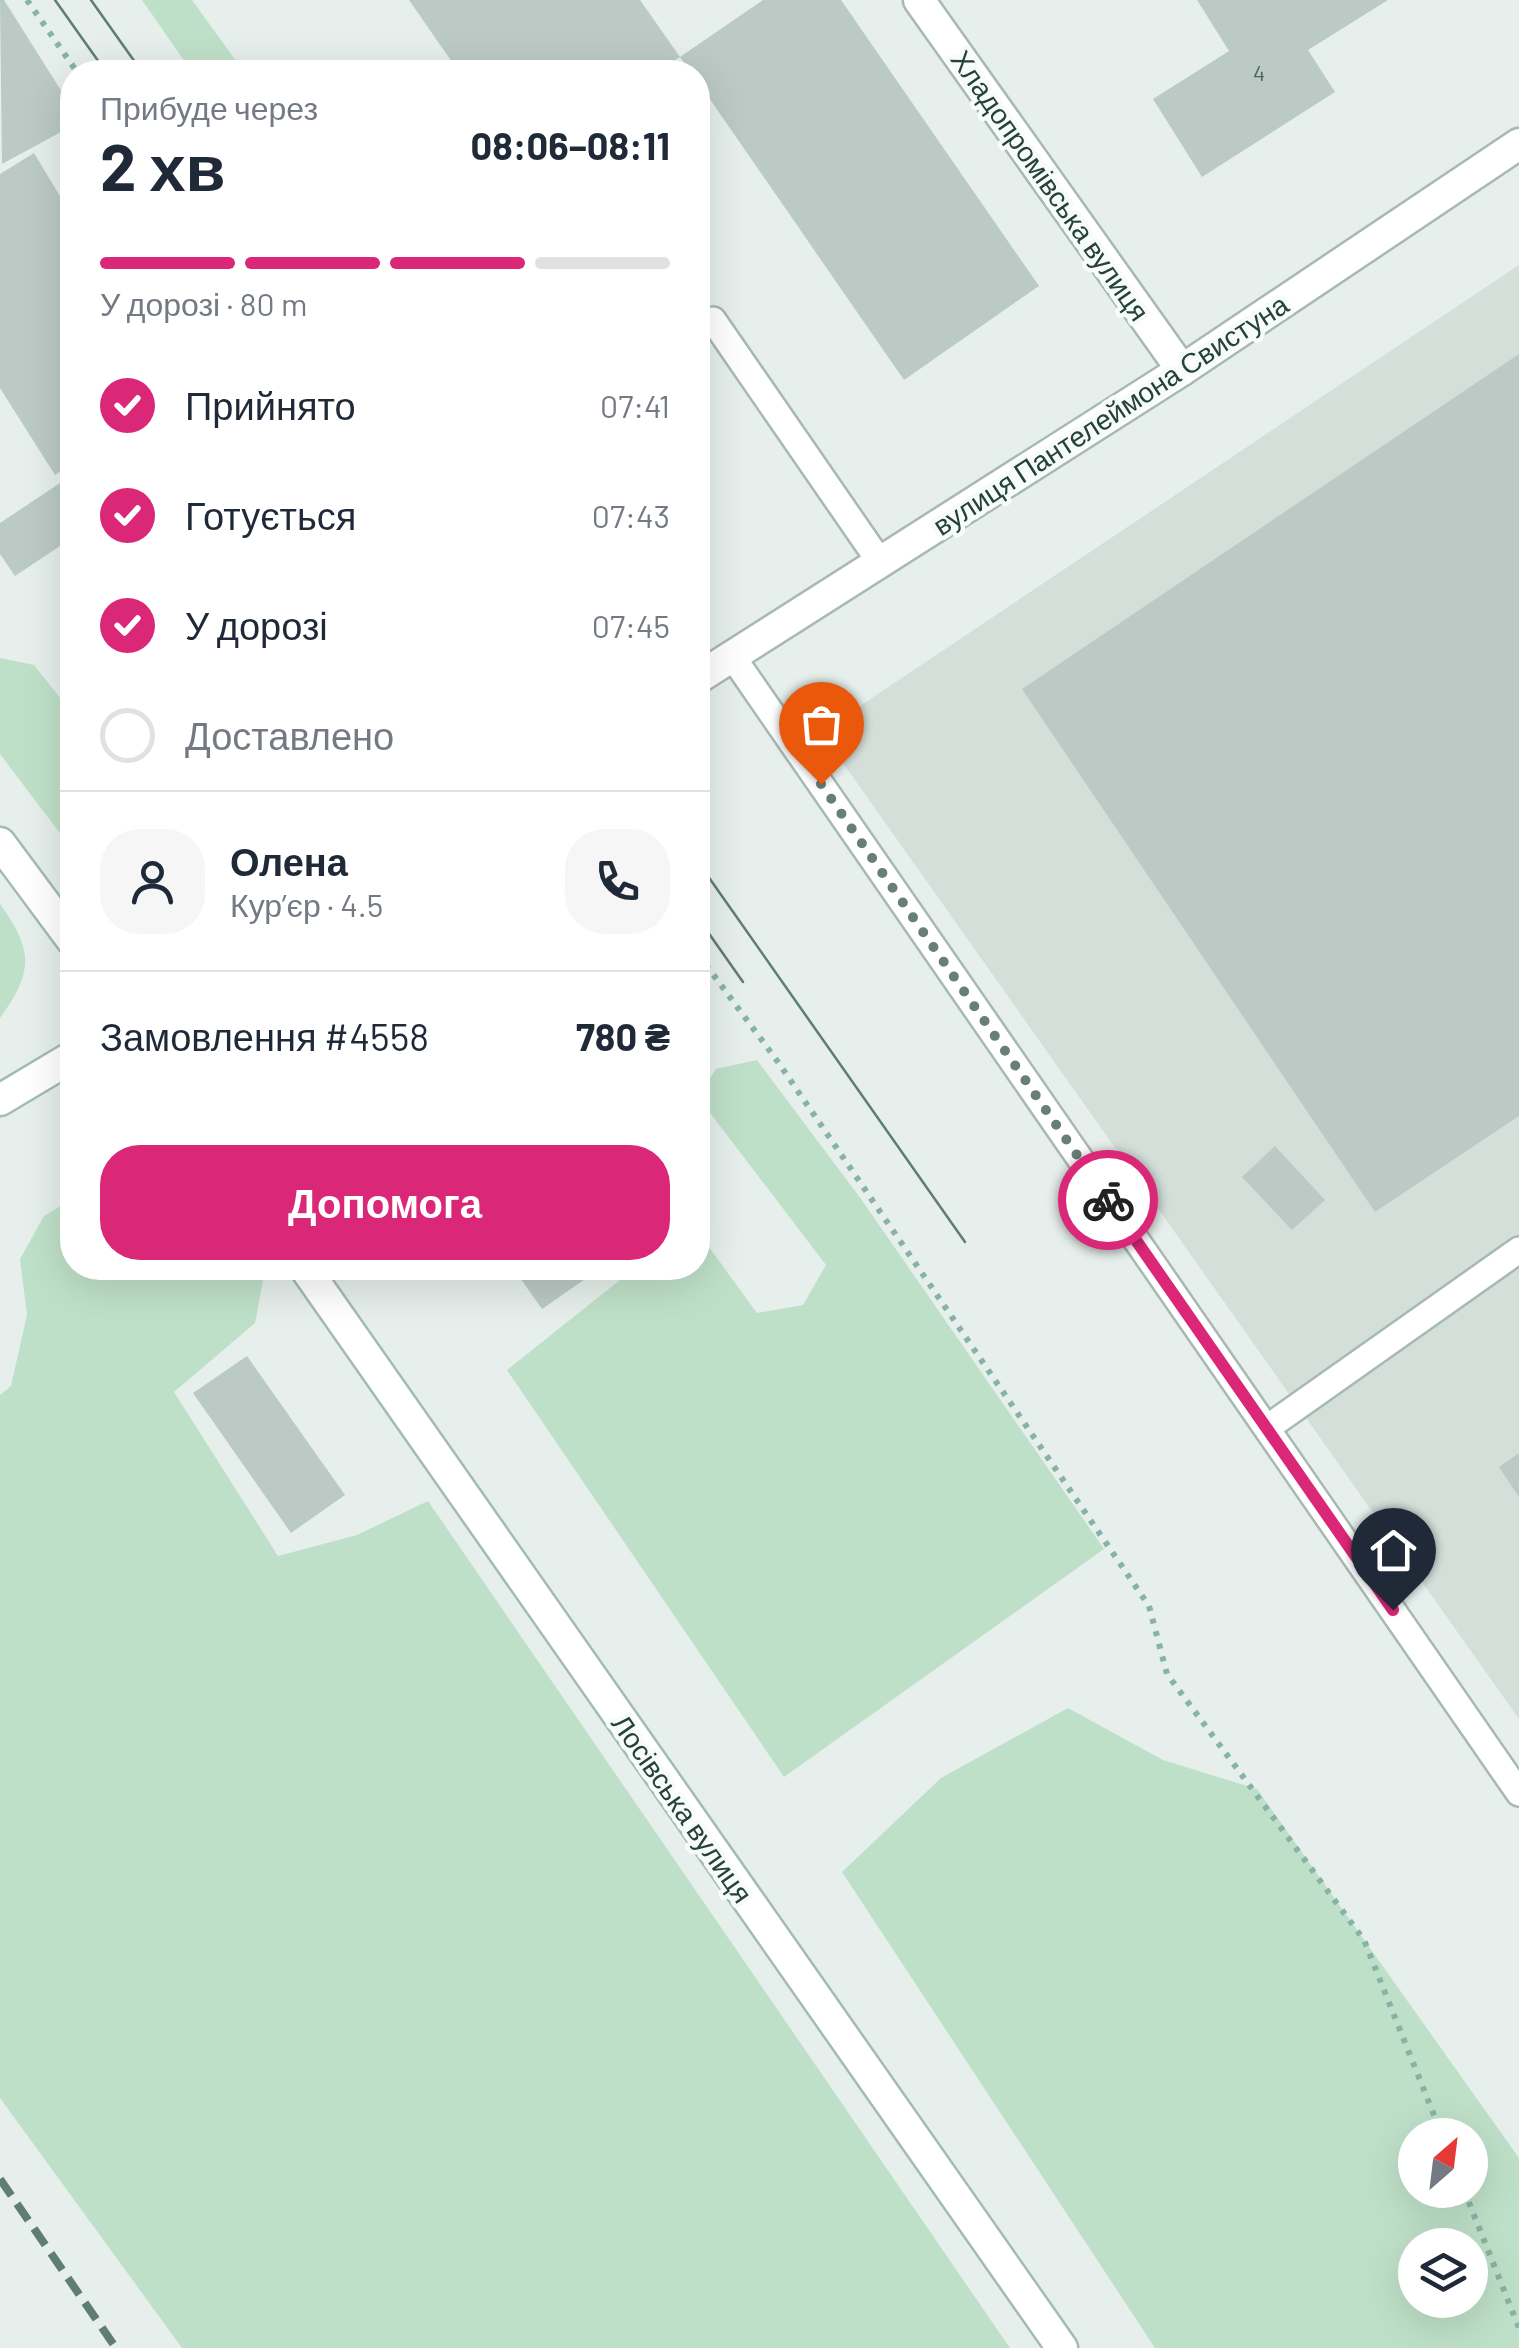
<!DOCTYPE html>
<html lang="uk">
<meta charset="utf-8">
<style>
:root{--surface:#fff;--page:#f6f6f7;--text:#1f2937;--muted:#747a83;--line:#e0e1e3;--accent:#db2777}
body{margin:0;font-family:Barlow,sans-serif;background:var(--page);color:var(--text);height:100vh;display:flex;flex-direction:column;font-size:38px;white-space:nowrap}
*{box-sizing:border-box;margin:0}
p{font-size:32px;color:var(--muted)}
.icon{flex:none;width:55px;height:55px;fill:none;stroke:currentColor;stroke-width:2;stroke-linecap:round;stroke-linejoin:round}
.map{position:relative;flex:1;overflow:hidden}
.panel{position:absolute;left:60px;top:60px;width:650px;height:1220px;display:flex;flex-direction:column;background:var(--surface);border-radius:40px;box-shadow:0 10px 40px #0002}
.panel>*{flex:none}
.needle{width:65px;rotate:28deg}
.buttons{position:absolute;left:1398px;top:2118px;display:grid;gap:20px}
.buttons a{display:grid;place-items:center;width:90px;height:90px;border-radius:50%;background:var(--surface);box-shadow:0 10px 40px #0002;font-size:50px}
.pin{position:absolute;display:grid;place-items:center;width:85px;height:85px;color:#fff;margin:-102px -42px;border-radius:50% 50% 50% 0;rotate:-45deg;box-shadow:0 0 10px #0007}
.pin .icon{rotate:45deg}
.courier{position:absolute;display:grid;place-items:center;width:100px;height:100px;margin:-50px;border:8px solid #db2777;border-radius:50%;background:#fff;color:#222;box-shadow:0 2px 12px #0007}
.head em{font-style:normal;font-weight:700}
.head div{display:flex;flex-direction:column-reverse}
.head{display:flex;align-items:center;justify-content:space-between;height:170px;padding:0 40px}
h1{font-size:65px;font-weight:700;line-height:75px}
.bar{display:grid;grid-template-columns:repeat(4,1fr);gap:15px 10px;align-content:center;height:120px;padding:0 40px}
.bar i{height:12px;border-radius:8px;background:var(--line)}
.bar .active{background:var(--accent)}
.bar p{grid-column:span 4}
.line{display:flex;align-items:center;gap:25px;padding:0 40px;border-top:2px solid var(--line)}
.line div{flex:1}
.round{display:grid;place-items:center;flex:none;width:105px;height:105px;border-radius:40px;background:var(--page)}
ol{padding:0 40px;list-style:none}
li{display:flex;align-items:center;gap:30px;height:110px}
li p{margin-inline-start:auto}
li .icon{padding:10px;border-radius:50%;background:var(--accent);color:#fff;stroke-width:4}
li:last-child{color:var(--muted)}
li i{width:55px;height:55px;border:5px solid var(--line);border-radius:50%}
.action{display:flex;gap:20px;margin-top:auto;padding:20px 40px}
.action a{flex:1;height:115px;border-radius:40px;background:var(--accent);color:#fff;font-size:40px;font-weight:700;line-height:115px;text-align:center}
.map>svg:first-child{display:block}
</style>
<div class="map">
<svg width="1519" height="2348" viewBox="0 0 1519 2348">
<rect width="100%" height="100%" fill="#e6efeb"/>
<!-- built -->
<path fill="#d4dfda" d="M1519 265V1719L821 732Z"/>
<!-- green -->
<g fill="#bfe0c8" fill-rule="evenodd">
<path d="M142 0H192L244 72H192Z"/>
<path d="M0 658 34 665 72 713V849L0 754Z"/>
<path d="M0 904C33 950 34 971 0 1018Z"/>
<path d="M757 1060 861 1199 1104 1549 784 1777 507 1370 635 1268H698V1232L757 1313 803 1305 826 1265 698 1097 716 1069Z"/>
<path d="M72 1199V1268H259L264 1275 255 1323 174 1392 278 1556 357 1535 428 1501 1010 2348H182L0 2098V1395L11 1386 27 1315 20 1259 44 1216Z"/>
<path d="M1068 1708 1163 1760 1257 1789 1519 2158V2348H1155L842 1872 941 1778ZM1415 2135H1470V2190H1415ZM1415 2245H1470V2300H1415Z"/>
</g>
<!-- building -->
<g fill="#bbcac4">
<path d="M0 0H4L72 108V126L2 164Z"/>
<path d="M409 0H640L680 57 657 72H459Z"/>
<path d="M763 0H841L1039 286 904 380 698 82V72H691L680 57Z"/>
<path d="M1197 0H1388L1308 50 1335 92 1202 177 1153 99 1229 51Z"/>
<path d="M34 153 72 216V464L55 475 0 388V174Z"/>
<path d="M1519 354V1116L1375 1212 1022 689Z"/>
<path d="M72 475V538L15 576 0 554V523Z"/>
<path d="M1275 1146 1325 1200 1292 1230 1242 1177Z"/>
<path d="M513 1268H601L542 1309Z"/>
<path d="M247 1356 345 1495 291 1533 193 1393Z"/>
<path d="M1519 1453V1497L1499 1467Z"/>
</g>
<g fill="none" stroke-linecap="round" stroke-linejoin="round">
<!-- service casing -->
<g stroke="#a8b8b2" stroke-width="30">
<g id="service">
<path d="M698 330 713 320 880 562"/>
<path d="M732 656 1519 1793"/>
<path d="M1267 1428 1519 1250"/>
</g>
</g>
<!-- minor casing -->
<g stroke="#a8b8b2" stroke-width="35">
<g id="minor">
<path d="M919 0 1182 370"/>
<path d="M698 678 1182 370 1519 144"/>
</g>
</g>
<!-- secondary casing -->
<g stroke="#a4bbb3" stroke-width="35">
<g id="secondary">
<path d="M0 843 72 940"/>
<path d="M0 1100 72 1057"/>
<path d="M305 1268 1062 2348"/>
</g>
</g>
<!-- path -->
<g stroke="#86b3a5" stroke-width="6" stroke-dasharray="5 8" stroke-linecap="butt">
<path d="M27 0 77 72"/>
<path d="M698 954 778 1062 1149 1606 1167 1674 1364 1940 1442 2135"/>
<path d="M1464 2190 1519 2328"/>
</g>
<!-- service -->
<use href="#service" stroke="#fff" stroke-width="25"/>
<!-- minor -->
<use href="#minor" stroke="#fff" stroke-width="30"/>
<!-- secondary -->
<use href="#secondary" stroke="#fff" stroke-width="30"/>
<!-- tram -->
<g stroke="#5f7d75" stroke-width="2.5">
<path d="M55 0 106 72"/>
<path d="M91 0 142 72"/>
<path d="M698 862 965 1242"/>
<path d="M698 918 743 982"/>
</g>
<!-- rail -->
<path stroke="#5f7d75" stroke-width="8" stroke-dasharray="20 10" stroke-linecap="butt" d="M0 2179 116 2348"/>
</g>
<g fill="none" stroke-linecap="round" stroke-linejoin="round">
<!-- done -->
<path stroke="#687f78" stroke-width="10" stroke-dasharray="0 18" d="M821 784 1108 1200"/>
<!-- route -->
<path stroke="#db2777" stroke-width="12" d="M1108 1200 1393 1610"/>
</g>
<g text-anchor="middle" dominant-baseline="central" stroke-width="9" stroke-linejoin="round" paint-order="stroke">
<!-- number labels -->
<g font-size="22" fill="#4a645c">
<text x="1259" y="72">4</text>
</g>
<!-- street labels -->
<g font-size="28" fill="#24423a" stroke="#f7fbf9">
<text transform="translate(1051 185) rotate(55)">Хладопромівська вулиця</text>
<text transform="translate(1110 414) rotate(-33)">вулиця Пантелеймона Свистуна</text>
<text transform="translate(683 1808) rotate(55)">Лосівська вулиця</text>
</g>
</g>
</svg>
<div class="buttons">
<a><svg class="needle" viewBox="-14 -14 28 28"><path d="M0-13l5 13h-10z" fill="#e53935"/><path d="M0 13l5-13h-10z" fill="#747a83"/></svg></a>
<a><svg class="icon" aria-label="layers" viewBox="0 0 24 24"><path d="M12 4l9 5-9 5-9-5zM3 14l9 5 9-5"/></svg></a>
</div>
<div class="pin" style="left:821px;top:784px;background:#ea580c"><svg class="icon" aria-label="bag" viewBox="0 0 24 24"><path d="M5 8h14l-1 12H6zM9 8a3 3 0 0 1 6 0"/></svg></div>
<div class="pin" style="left:1393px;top:1610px;background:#1f2937"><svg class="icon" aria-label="home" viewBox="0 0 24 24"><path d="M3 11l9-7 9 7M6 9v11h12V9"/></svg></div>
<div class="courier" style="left:1108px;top:1200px"><svg class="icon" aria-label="bike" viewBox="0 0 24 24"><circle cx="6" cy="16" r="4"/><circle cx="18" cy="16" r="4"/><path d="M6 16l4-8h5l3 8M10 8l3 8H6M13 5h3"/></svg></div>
<section class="panel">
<div class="head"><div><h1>2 хв</h1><p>Прибуде через</p></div><em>08:06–08:11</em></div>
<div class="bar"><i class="active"></i><i class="active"></i><i class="active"></i><i></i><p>У дорозі · 80 m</p></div>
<ol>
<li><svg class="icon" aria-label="check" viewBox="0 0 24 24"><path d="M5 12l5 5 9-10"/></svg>Прийнято<p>07:41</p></li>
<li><svg class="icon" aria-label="check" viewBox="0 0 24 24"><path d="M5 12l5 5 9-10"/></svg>Готується<p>07:43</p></li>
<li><svg class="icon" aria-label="check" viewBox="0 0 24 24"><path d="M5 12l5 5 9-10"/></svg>У дорозі<p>07:45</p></li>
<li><i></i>Доставлено</li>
</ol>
<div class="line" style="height:180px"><a class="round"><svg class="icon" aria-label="person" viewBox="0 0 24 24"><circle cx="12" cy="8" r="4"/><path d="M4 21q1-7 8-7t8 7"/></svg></a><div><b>Олена</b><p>Кур’єр · 4.5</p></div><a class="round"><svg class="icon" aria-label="phone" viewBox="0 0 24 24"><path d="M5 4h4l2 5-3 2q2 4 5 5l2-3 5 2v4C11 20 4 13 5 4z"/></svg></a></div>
<div class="line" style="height:130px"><div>Замовлення #4558</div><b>780 ₴</b></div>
<div class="action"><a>Допомога</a></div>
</section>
</div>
